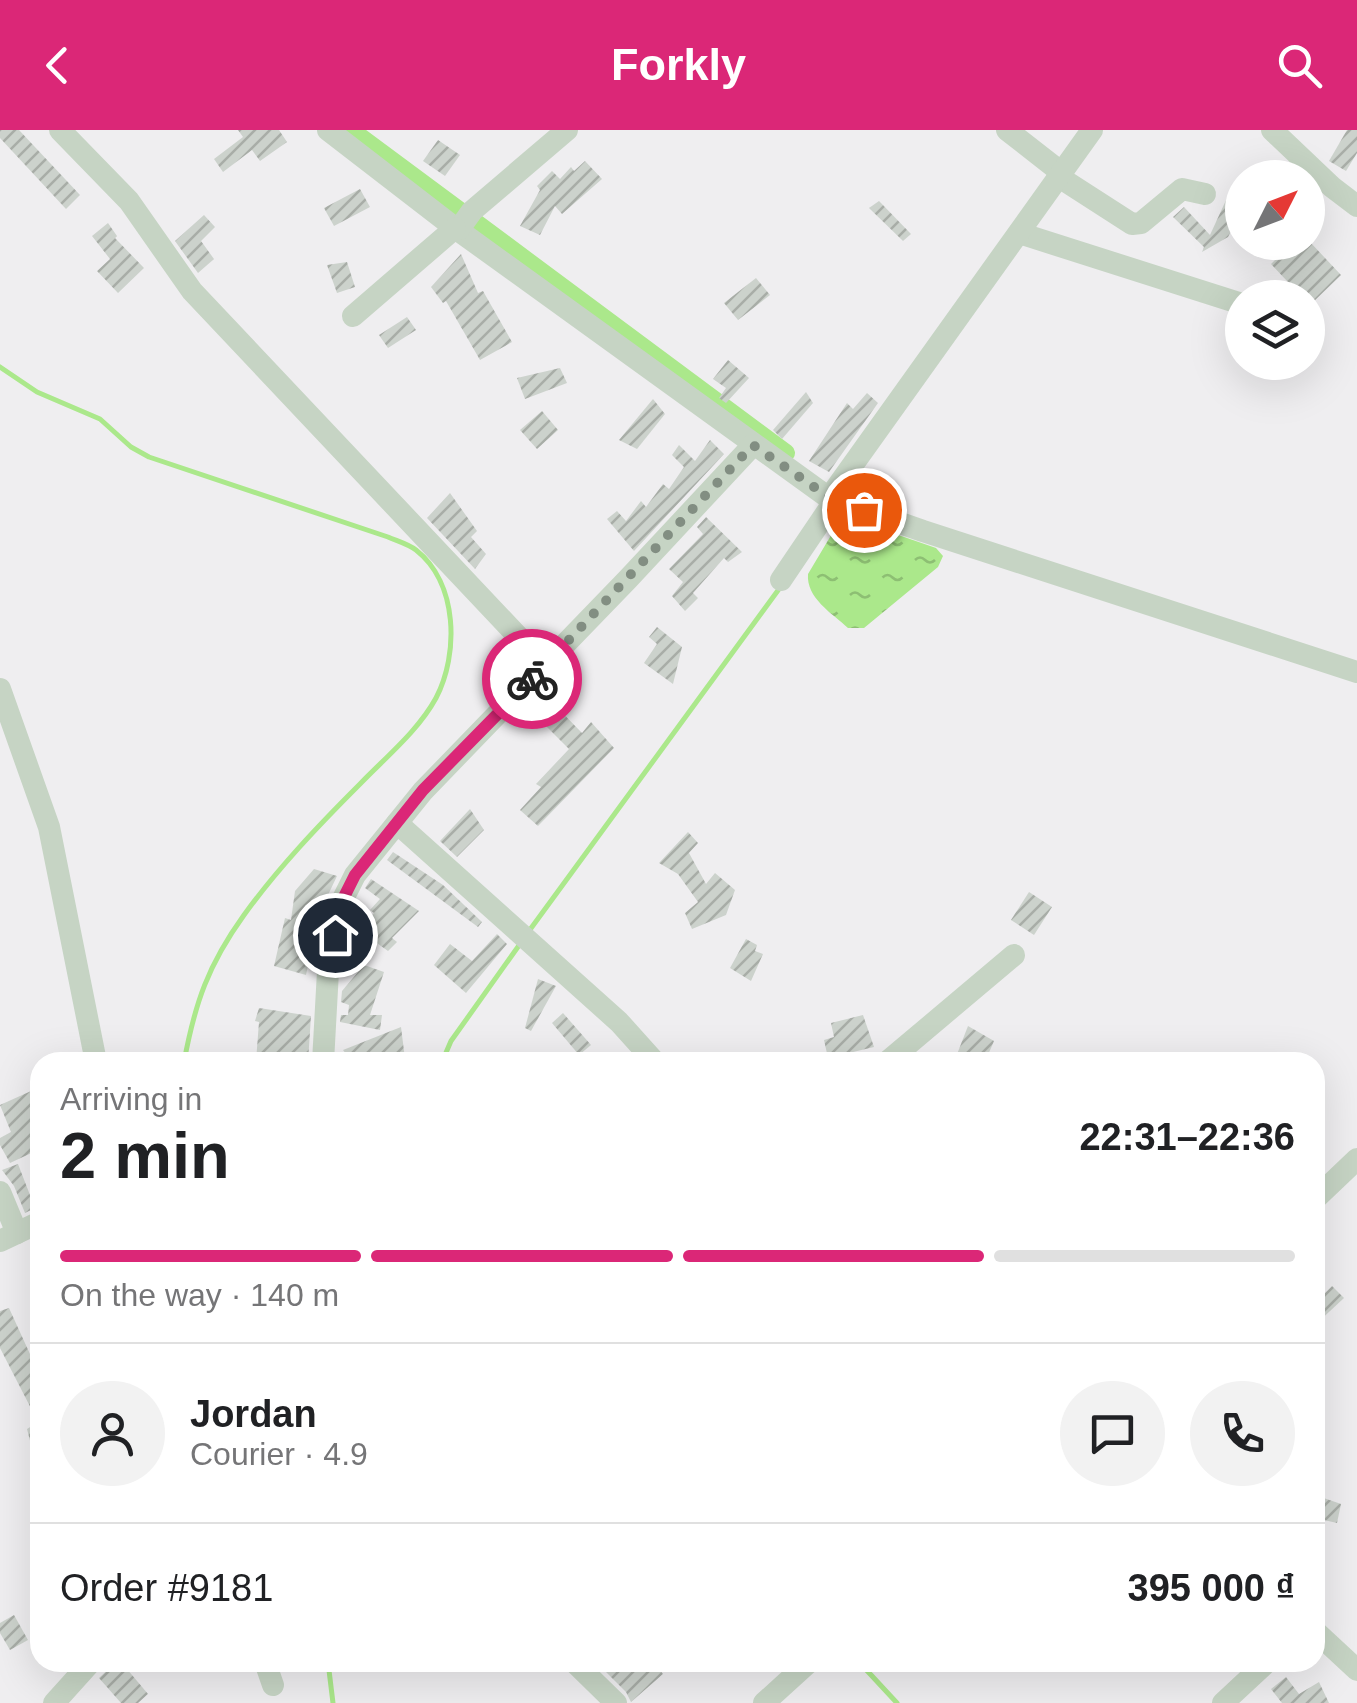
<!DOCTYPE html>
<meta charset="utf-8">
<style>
:root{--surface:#fff;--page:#f2f2f2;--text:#202124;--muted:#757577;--line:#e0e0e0;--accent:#db2777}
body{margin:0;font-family:Arial,sans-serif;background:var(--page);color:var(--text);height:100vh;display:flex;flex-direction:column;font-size:38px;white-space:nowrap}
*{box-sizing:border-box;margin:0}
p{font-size:32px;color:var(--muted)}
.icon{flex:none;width:55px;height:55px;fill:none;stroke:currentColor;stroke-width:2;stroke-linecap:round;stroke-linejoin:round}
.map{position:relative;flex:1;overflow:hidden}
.sheet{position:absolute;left:30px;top:922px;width:1295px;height:620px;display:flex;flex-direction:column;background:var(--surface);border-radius:30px;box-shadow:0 10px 40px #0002}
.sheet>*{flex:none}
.needle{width:65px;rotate:48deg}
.fabs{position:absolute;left:1225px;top:30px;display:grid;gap:20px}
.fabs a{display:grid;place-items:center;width:100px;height:100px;border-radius:50%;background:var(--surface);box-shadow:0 10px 40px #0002;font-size:50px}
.pin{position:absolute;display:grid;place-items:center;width:85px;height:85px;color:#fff;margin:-42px;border:5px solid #fff;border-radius:50%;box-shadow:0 2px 10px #0007}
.courier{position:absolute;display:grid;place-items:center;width:100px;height:100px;margin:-50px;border:8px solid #db2777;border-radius:50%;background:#fff;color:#222;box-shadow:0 2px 12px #0007}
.overview em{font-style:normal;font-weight:800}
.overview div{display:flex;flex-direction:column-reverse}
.overview{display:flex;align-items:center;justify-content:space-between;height:170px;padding:0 30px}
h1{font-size:65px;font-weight:800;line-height:75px}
.bar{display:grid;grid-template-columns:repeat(4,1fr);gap:15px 10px;align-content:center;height:120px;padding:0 30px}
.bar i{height:12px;border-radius:8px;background:var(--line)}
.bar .current{background:var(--accent)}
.bar p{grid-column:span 4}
.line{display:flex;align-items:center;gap:25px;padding:0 30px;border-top:2px solid var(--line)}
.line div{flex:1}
.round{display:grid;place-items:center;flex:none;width:105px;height:105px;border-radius:52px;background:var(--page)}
header{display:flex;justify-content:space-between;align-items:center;height:130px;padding:0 30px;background:var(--accent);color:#fff;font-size:45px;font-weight:800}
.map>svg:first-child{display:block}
</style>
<header><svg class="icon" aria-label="back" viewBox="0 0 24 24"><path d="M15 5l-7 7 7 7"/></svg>Forkly<svg class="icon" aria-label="search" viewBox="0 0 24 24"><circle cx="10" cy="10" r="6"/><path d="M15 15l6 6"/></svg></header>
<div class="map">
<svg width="1357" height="1573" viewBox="0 0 1357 1573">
<defs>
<pattern id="water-ripples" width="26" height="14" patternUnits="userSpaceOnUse" patternTransform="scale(2.5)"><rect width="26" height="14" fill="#abe88b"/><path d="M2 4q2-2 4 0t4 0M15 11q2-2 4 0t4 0" fill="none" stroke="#8dbf73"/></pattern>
<pattern id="building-hatch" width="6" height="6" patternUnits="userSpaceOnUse" patternTransform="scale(2.5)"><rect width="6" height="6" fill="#ccd2cc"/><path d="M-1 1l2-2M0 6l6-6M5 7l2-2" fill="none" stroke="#a8ada7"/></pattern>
</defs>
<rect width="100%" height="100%" fill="#efeef0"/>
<!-- water -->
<path fill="url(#water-ripples)" d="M852 389 936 418 943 426 938 437 864 498H848C832 483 806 468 808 444L836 397 843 390Z"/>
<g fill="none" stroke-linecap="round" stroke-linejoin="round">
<!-- stream -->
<g stroke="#abe88b" stroke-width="5">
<path d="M0 237 37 262 100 289 131 317 149 327 388 407C397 411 408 414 416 420 458 453 459 524 436 568 418 601 386 627 360 654 318 696 278 738 244 785 208 835 195 873 184 932"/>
<path d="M529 801 779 459"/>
<path d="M442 932 451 911 520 814"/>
<path d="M328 1532 333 1573"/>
<path d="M859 1532 897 1573"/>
</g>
<!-- canal -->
<path stroke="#abe88b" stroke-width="18" d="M351 0 786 323"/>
</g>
<!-- building -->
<g fill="url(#building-hatch)">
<path d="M0 0H19L80 65 66 79 0 8Z"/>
<path d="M238 0H279L287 12 260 31 252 20 223 42 214 29 243 7Z"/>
<path d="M1347 0H1357V23L1346 41 1329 31Z"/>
<path d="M438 10 460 25 445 46 423 31Z"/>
<path d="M585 31 602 49 562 84 555 76 540 105 520 96 540 60 537 56 552 41 560 49 571 37 574 41Z"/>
<path d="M360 59 370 77 334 96 324 78Z"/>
<path d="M1227 68 1242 76V80L1228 107 1202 122 1204 117 1173 87 1184 77 1210 105Z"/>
<path d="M879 71 911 104 903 111 869 78Z"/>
<path d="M204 85 215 97 201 111 214 129 198 143 175 111Z"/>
<path d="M108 93 117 106 115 108 144 138 118 163 97 141 110 129 92 106Z"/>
<path d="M1293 112H1310L1341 145 1310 175 1308 168H1303L1271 134Z"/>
<path d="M461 124 478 163 483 161 512 212 480 230 446 171 443 173 431 157Z"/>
<path d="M347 132 355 157 337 163 327 135Z"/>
<path d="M756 148 770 165 738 190 724 173Z"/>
<path d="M407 187 416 200 388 218 379 205Z"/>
<path d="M728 230 749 248 726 273 719 268 726 258 713 249Z"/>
<path d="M560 238 567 253 525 269 517 248Z"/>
<path d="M806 262 813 273 782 309 773 300Z"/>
<path d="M867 263 878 273 829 342 809 331 847 273 853 279Z"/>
<path d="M653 269 665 284 637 319 619 310Z"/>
<path d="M542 281 558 300 537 319 520 300Z"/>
<path d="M710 310 724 324 634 421 607 389 617 381 626 391 641 371 646 377 663 354 669 359 684 337 672 325 679 315 695 331Z"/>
<path d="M450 363 477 401 471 407 486 424 475 439 427 388Z"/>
<path d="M706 387 742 422 728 432 724 428 693 463 698 468 685 481 672 466 683 452 669 439 703 404 697 397Z"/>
<path d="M657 497 682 517 673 554 644 533 657 514 649 507Z"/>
<path d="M543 563 582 603 591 592 614 618 538 696 520 680 541 657 536 654 569 619 528 578Z"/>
<path d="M470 679 484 700 457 727 440 711Z"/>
<path d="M688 702 698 713 689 723 706 754 715 743 735 760 726 785 692 799 685 783 698 772 678 744 659 733Z"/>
<path d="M393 722 443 755 482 792 478 797 387 730Z"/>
<path d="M314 739 337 746 328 765 324 788 318 787 306 845 274 836 285 788 291 790 295 761Z"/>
<path d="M371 749 419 781 392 808 397 812 388 821 360 801 374 783 370 780 380 769 365 758Z"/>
<path d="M1029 762 1052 777 1034 805 1011 790Z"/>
<path d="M497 804 507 814 466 863 434 835 450 814 472 831Z"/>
<path d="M746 809 757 815 755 821 763 824 751 851 730 838Z"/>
<path d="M364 835 384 842 370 885H382L380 900 340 892 341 885H348L349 875 341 872 342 861Z"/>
<path d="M538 849 556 856 531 901 525 898Z"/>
<path d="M259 878 311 886 308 932 256 931 259 892 255 891Z"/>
<path d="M563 883 591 915 579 925 552 893Z"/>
<path d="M863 885 874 917 828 928 824 910 834 907 831 893Z"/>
<path d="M968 896 994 911 985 932H954Z"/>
<path d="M401 897 405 929 352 932 343 920Z"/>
<path d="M40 957V1019L10 1033 0 1015V1008L11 1002 0 975Z"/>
<path d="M18 1034 35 1078 25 1083 14 1056 2 1040Z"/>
<path d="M1332 1156 1344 1168 1315 1195V1173Z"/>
<path d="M9 1178 40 1246V1333L36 1334 27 1299 38 1292 0 1218V1181Z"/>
<path d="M1315 1365 1341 1374 1337 1393 1315 1388Z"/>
<path d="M14 1485 28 1510 10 1520 0 1503V1493Z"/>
<path d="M116 1532H121L148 1564 138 1573H121L99 1548Z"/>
<path d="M596 1532H653L663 1544 631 1572 626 1562Z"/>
<path d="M1286 1547 1299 1564 1319 1552 1329 1573H1282L1271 1559Z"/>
</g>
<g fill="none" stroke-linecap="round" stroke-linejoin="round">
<!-- minor -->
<g stroke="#c6d4c4" stroke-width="22">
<path d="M60 0 129 71 192 161 545 535"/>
<path d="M328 0 455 98 829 368 923 401 1357 542"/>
<path d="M1007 0 1062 43"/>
<path d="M1272 0 1332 57 1357 76"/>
<path d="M1059 47 1132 94 1141 93 1182 59 1205 64"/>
<path d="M459 99 472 81 567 0"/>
<path d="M1019 103 1242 174"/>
<path d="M353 186 455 98"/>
<path d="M829 368 1092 0"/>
<path d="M781 450 835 370"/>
<path d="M0 559 49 697 96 932"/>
<path d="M397 693 619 892 655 932"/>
<path d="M323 932 328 841 343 769 355 745 423 661 628 449 753 315"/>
<path d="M887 932 1014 825"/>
<path d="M0 1062 17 1103"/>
<path d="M1315 1069 1357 1029"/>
<path d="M0 1111 40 1092"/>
<path d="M1315 1501 1357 1540"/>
<path d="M265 1532 273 1555"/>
<path d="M574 1532 616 1573"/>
<path d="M54 1573 91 1532"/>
<path d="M764 1573 809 1532"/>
<path d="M1223 1573 1267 1532"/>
</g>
</g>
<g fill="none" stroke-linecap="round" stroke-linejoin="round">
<!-- done -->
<path stroke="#828e82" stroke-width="10" stroke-dasharray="0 18" d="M532 549 753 315 830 368 864 380"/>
<!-- route -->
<path stroke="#db2777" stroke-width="12" d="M335 805 343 769 355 745 423 660 532 549"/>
</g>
</svg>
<div class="fabs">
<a><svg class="needle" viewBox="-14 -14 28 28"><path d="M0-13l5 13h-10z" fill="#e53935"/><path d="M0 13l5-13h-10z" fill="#757577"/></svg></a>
<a><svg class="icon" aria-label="layers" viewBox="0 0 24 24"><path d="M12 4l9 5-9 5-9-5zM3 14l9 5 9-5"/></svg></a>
</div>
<div class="pin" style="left:864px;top:380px;background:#ea580c"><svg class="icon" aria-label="bag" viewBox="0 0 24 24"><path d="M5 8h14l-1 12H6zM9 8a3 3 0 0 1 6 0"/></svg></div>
<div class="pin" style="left:335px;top:805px;background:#1f2937"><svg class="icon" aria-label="home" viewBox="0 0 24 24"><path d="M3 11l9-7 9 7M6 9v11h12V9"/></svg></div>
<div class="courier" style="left:532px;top:549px"><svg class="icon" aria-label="bike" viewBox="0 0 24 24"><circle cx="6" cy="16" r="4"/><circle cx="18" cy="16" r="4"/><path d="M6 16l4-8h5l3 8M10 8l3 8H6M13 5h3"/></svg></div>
<section class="sheet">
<div class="overview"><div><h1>2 min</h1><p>Arriving in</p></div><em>22:31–22:36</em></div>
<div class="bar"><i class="current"></i><i class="current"></i><i class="current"></i><i></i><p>On the way · 140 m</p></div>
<div class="line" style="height:180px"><a class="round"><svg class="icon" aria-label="person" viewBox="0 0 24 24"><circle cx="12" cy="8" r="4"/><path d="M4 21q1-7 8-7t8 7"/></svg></a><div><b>Jordan</b><p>Courier · 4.9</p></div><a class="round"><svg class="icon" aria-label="chat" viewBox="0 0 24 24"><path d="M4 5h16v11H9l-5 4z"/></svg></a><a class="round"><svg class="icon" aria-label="phone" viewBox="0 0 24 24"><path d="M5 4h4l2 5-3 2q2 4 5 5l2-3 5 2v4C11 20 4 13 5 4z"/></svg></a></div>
<div class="line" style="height:130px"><div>Order #9181</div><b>395 000 ₫</b></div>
</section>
</div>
